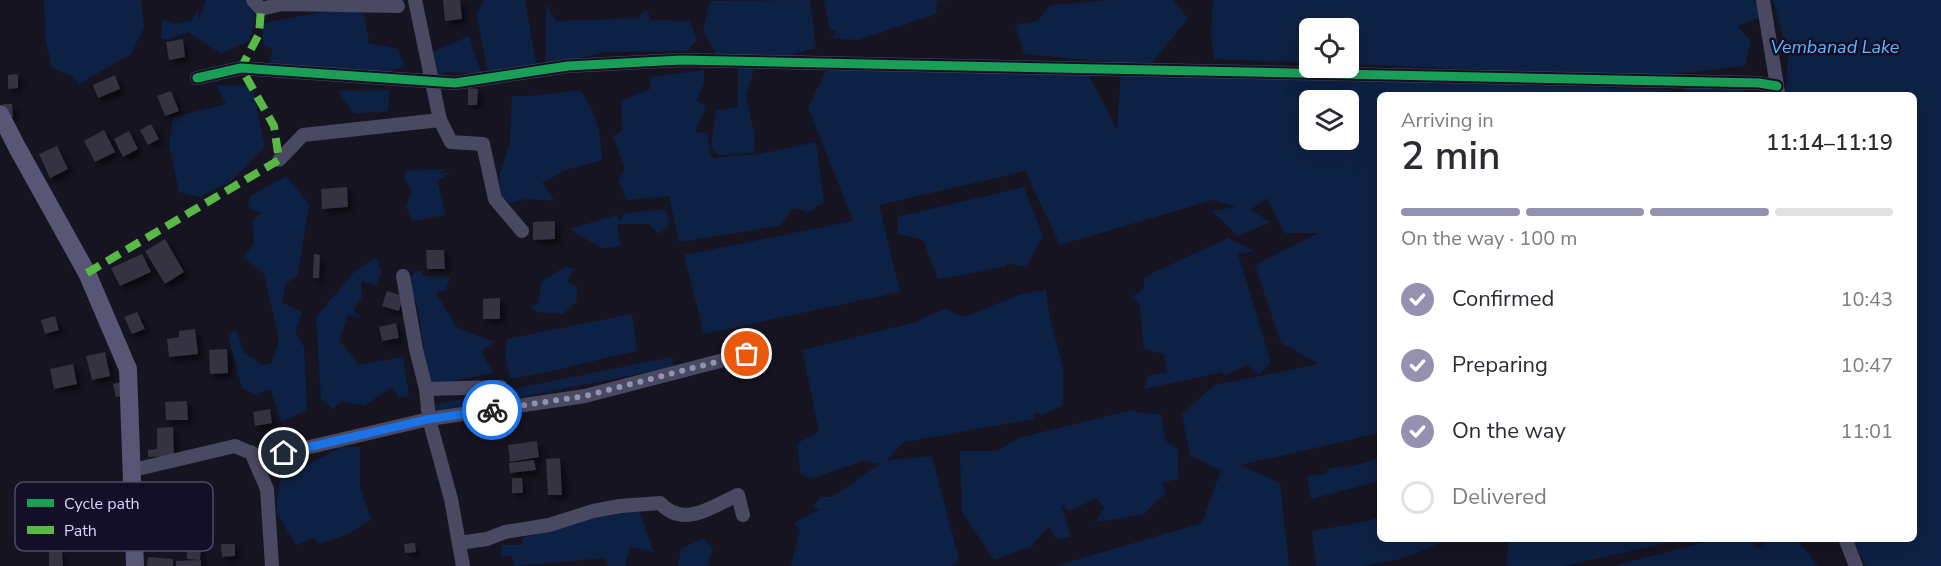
<!DOCTYPE html>
<meta charset="utf-8">
<style>
:root{--surface:#fff;--page:#f7f7f7;--text:#2b2b33;--muted:#7c7c81;--line:#e1e1e2;--accent:#9591b1}
body{margin:0;font-family:"Nunito Sans",sans-serif;background:var(--page);color:var(--text);height:100vh;display:flex;flex-direction:column;font-size:22px;white-space:nowrap}
*{box-sizing:border-box;margin:0}
p{font-size:20px;color:var(--muted)}
.icon{flex:none;width:33px;height:33px;fill:none;stroke:currentColor;stroke-width:2;stroke-linecap:round;stroke-linejoin:round}
.map{position:relative;flex:1;overflow:hidden}
.sheet{position:absolute;left:1377px;top:92px;width:540px;height:450px;display:flex;flex-direction:column;background:var(--surface);border-radius:9px;box-shadow:0 6px 24px #0002}
.sheet>*{flex:none}
.controls{position:absolute;left:1299px;top:18px;display:grid;gap:12px}
.controls a{display:grid;place-items:center;width:60px;height:60px;border-radius:9px;background:var(--surface);box-shadow:0 6px 24px #0002;font-size:30px}
.pin{position:absolute;display:grid;place-items:center;width:51px;height:51px;color:#fff;margin:-26px;border:3px solid #fff;border-radius:50%;box-shadow:0 2px 6px #0007}
.courier{position:absolute;display:grid;place-items:center;width:60px;height:60px;margin:-30px;border:4px solid #1a73e8;border-radius:50%;background:#fff;color:#222;box-shadow:0 2px 8px #0007}
.summary em{font-style:normal;font-weight:600}
.summary div{display:flex;flex-direction:column-reverse}
.summary{display:flex;align-items:center;justify-content:space-between;height:102px;padding:0 24px}
h1{font-size:39px;font-weight:600;line-height:45px}
.bar{display:grid;grid-template-columns:repeat(4,1fr);gap:9px 6px;align-content:center;height:72px;padding:0 24px}
.bar i{height:8px;border-radius:4px;background:var(--line)}
.bar .current{background:var(--accent)}
.bar p{grid-column:span 4}
ol{padding:0 24px;list-style:none}
li{display:flex;align-items:center;gap:18px;height:66px}
li p{margin-inline-start:auto}
li .icon{padding:6px;border-radius:50%;background:var(--accent);color:#fff;stroke-width:4}
li:last-child{color:var(--muted)}
li i{width:33px;height:33px;border:3px solid var(--line);border-radius:50%}
.map>svg:first-child{display:block}
</style>
<div class="map">
<svg width="1941" height="566" viewBox="0 0 1941 566">
<defs>
<filter id="shadow"><feDropShadow dx="4.5" dy="4.5" stdDeviation="3" flood-color="#0009"/></filter>
</defs>
<rect width="100%" height="100%" fill="#161421"/>
<!-- water -->
<g fill="#0d2144" fill-rule="evenodd">
<path d="M44 0H141L144 27 131 54 79 84 72 76 52 68 45 37Z"/>
<path d="M206 0H246L256 18 249 41 221 54 188 32 168 40 161 38 162 18 172 24 191 21 199 9 198 21Z"/>
<path d="M483 0H525L536 64 487 71 477 15Z"/>
<path d="M810 0 816 48 786 56 716 54 703 30 710 1Z"/>
<path d="M824 0H948L937 1 936 14 858 40 831 38 837 31 830 30Z"/>
<path d="M1111 0H1173L1188 18 1151 64H1126L1024 54 1015 25 1038 21 1050 5Z"/>
<path d="M1213 0H1754L1764 16 1737 26 1751 41 1745 66 1645 77 1349 64 1348 28H1310L1309 63 1214 59 1211 34Z"/>
<path d="M1773 0H1941V566H1866L1852 539 1914 538V94H1786L1788 56Z"/>
<path d="M546 4 556 21 638 18 646 9 651 20 690 21 697 40 687 51 605 52 546 67Z"/>
<path d="M334 10 364 13 369 43 398 49 404 66 374 77 269 62 273 49 263 46 262 23Z"/>
<path d="M469 36 480 70 488 74 446 72 438 78 432 52Z"/>
<path d="M743 65 754 70 746 95 755 136 754 152 719 156 711 146 716 111 738 107V67Z"/>
<path d="M828 67 1088 74 1117 129 1121 71 1670 90 1672 94H1380V433L1240 465 1280 483 1289 566H1055L1202 523 1221 470 1190 456 1182 414 1214 385 1319 364 1281 343 1255 265 1319 233H1284L1267 198 1250 210 1271 222 1238 236 1212 211 1237 207 1213 200 1060 245 1025 171 879 205 900 292 704 334 684 255 853 221 808 107ZM1310 100H1348V140H1310Z"/>
<path d="M704 70V84L696 100 706 106 695 132 707 133 711 158 760 154 816 142 824 203 806 213 805 210 792 209 780 226 679 242 669 196 627 200 618 181 625 169 613 136 622 130 621 101 650 89 651 77Z"/>
<path d="M216 85 252 86 265 147 230 182 199 197 179 192 169 145 173 117 226 104Z"/>
<path d="M1736 85 1751 94H1684L1685 87Z"/>
<path d="M389 90 388 111 355 114 337 91Z"/>
<path d="M580 90C598 116 600 129 602 160L566 170 542 183 555 201 526 199 502 205 499 178 510 142 512 96H532Z"/>
<path d="M446 169 437 174 451 172 437 181 446 215 412 221 406 207 412 189 403 178 407 171Z"/>
<path d="M286 176 309 204 298 275 286 284 282 302 302 312 295 332 304 347 307 410 281 422 271 390 258 392 262 397 242 389 228 336 236 329 244 353 263 365 272 363 279 340 264 274 243 257 254 244 252 220 262 213 248 208 250 196Z"/>
<path d="M1024 187 1043 236 1026 267 1007 263 1005 267 938 279 923 240 898 234 897 217Z"/>
<path d="M665 209 669 225 658 234 649 224H617L621 246 601 248 569 229 617 215 620 221 625 213Z"/>
<path d="M1228 238 1253 251 1238 254 1271 363 1259 374 1248 365 1223 376V372L1144 389 1148 376 1167 372 1164 354 1144 349 1139 302 1131 298 1144 288V277Z"/>
<path d="M376 257 382 272 375 286 362 281 361 299 353 310 361 318 348 315 339 340 359 365 403 357 409 396 399 398 392 387 364 406 342 401 333 409 321 399 316 317 355 271Z"/>
<path d="M566 266 576 270 571 273 572 274 567 282 577 287V301L563 314 538 312 529 307 538 303 541 282Z"/>
<path d="M415 271H422L423 276 451 277 445 290 436 293 457 328 495 342 481 351 493 373 436 384 427 378 428 375 417 303 407 284Z"/>
<path d="M1046 289 1049 314 1063 369V405L1042 416 1037 412 1033 419 904 442 887 460 932 456 959 560 951 566H791L800 529 794 523 820 509 813 507 820 497H832L880 464 863 461 810 479 800 473 798 443 819 431 802 350 913 323 945 309 964 317 1019 295Z"/>
<path d="M632 314 637 351C595 360 553 372 510 379L505 358 507 339Z"/>
<path d="M672 357 674 367 429 415 428 406Z"/>
<path d="M1134 410 1136 412 1161 415 1166 441 1178 450V479L1162 483 1166 493 1143 515 1095 522 1104 508 1097 498 1069 511 1061 505 1071 537 1057 539 1049 527 1030 548 1029 547 994 560 962 512 960 451H998L1021 437Z"/>
<path d="M342 447H360V488L371 519 348 534 319 544 314 538 296 545 276 512 280 475 307 465Z"/>
<path d="M1380 458V481L1311 499 1307 476 1325 474 1330 468 1352 466Z"/>
<path d="M620 506 639 511 654 552 630 547 625 566H609L605 558 515 566 511 556 501 557 502 545H523L522 538Z"/>
<path d="M1380 516V538L1449 539 1405 558 1363 566H1316L1312 531 1368 521Z"/>
<path d="M703 539 713 549 708 562 710 566H678L681 548Z"/>
<path d="M1508 539V538L1683 539 1564 566H1507Z"/>
<path d="M1716 539H1750L1758 548 1772 539H1796L1818 566H1613Z"/>
</g>
<!-- building -->
<g fill="#343243" filter="url(#shadow)">
<path d="M443 0H460L462 19 445 21Z"/>
<path d="M183 39 185 57 169 60 166 42Z"/>
<path d="M18 74V88L8 89V75Z"/>
<path d="M115 75 120 89 98 98 93 85Z"/>
<path d="M468 88 478 89 477 105H468Z"/>
<path d="M171 91 179 111 165 116 157 96Z"/>
<path d="M3 104H12L13 117H4Z"/>
<path d="M151 124 159 139 148 145 140 130Z"/>
<path d="M104 130 115 152 95 162 84 141Z"/>
<path d="M129 131 138 149 123 157 114 139Z"/>
<path d="M57 146 68 169 50 178 39 154Z"/>
<path d="M347 187 348 207 322 209 321 189Z"/>
<path d="M555 221V239L533 240V222Z"/>
<path d="M165 239 184 272 165 284 145 251Z"/>
<path d="M426 250H444L445 269H427Z"/>
<path d="M142 254 151 272 120 286 111 268Z"/>
<path d="M314 254 320 255 319 278H313Z"/>
<path d="M387 291 403 296 399 311 382 306Z"/>
<path d="M500 298V319H483V299Z"/>
<path d="M137 312 145 329 132 334 124 317Z"/>
<path d="M55 316 59 330 45 334 41 320Z"/>
<path d="M396 323 399 338 382 341 379 327Z"/>
<path d="M195 329 198 354 169 357 167 339 179 337V331Z"/>
<path d="M227 349 228 373 210 374 209 350Z"/>
<path d="M105 352 110 376 92 380 86 356Z"/>
<path d="M73 364 77 384 54 389 50 369Z"/>
<path d="M125 381 128 395 116 397 113 384Z"/>
<path d="M187 401 188 420H166L165 402Z"/>
<path d="M270 409 272 423 255 426 253 412Z"/>
<path d="M173 427 174 456 148 457V450L157 449V428Z"/>
<path d="M537 441 539 457 510 462 508 445Z"/>
<path d="M560 458 562 495H548L546 459Z"/>
<path d="M534 460 536 470 510 473 509 463Z"/>
<path d="M512 478H522L523 493H512Z"/>
<path d="M415 543 416 552 405 553 404 544Z"/>
<path d="M221 544H235V556L222 557Z"/>
<path d="M187 547H201L200 560 187 559Z"/>
<path d="M49 551H62L63 566H49Z"/>
<path d="M148 557 173 559V566H147Z"/>
<path d="M201 560V566H176V561Z"/>
</g>
<g fill="none" stroke-linecap="round" stroke-linejoin="round">
<!-- minor -->
<g stroke="#4a4962" stroke-width="14">
<path d="M253 0 261 9 282 4 398 6"/>
<path d="M1763 0 1778 92"/>
<path d="M197 78 241 68 455 83 568 66 681 60 1759 83 1777 86"/>
<path d="M440 120 451 142 483 144 495 199 522 231"/>
<path d="M279 160 303 135 440 120 415 0"/>
<path d="M403 276 416 349 426 389 429 419 451 499 463 566"/>
<path d="M426 389 501 387"/>
<path d="M251 452 267 489 272 566"/>
<path d="M133 470 235 446 263 458 429 419 585 396 747 354"/>
<path d="M1845 538 1856 566"/>
<path d="M459 543 487 539 505 532 549 525 593 511 620 506 660 503C684 529 712 506 738 495L743 515"/>
</g>
<!-- secondary -->
<path stroke="#575674" stroke-width="18" d="M0 114 18 149 87 273 128 369 135 566"/>
<!-- quiet -->
<path stroke="#58b947" stroke-width="8" stroke-dasharray="15 8" stroke-linecap="butt" d="M87 273 279 160 274 126 241 68 259 34 261 9"/>
<!-- cycleway casing -->
<g stroke="#130f26" stroke-width="13">
<path id="cycleway" d="M197 78 241 68 455 83 568 66 681 60 1759 83 1777 86"/>
</g>
<!-- cycleway -->
<use href="#cycleway" stroke="#1a9f57" stroke-width="9"/>
</g>
<g fill="none" stroke-linecap="round" stroke-linejoin="round">
<!-- done -->
<path stroke="#9591b1" stroke-width="6" stroke-dasharray="0 10.8" d="M492 410 585 396 747 354"/>
<!-- route -->
<path stroke="#1a73e8" stroke-width="8" d="M284 453 429 419 492 410"/>
</g>
<g text-anchor="middle" dominant-baseline="central" stroke-width="5" stroke-linejoin="round" paint-order="stroke">
<!-- water labels -->
<g font-size="18" font-style="italic" fill="#62b6ff" stroke="#130f26">
<text x="1835" y="47">Vembanad Lake</text>
</g>
</g>
<!-- legend -->
<rect x="15" y="482" width="198" height="69" rx="9" fill="#130f26" stroke="#4e4a67" stroke-width="1.5"/>
<rect x="27" y="499" width="27" height="8" fill="#1a9f57"/>
<rect x="27" y="526" width="27" height="8" fill="#58b947"/>
<g font-size="16" fill="#d9d4ff">
<text x="64" y="509">Cycle path</text>
<text x="64" y="536">Path</text>
</g>
</svg>
<div class="controls">
<a><svg class="icon" aria-label="locate" viewBox="0 0 24 24"><circle cx="12" cy="12" r="6"/><path d="M12 2v4M12 18v4M2 12h4M18 12h4"/></svg></a>
<a><svg class="icon" aria-label="layers" viewBox="0 0 24 24"><path d="M12 4l9 5-9 5-9-5zM3 14l9 5 9-5"/></svg></a>
</div>
<div class="pin" style="left:747px;top:354px;background:#ea580c"><svg class="icon" aria-label="bag" viewBox="0 0 24 24"><path d="M5 8h14l-1 12H6zM9 8a3 3 0 0 1 6 0"/></svg></div>
<div class="pin" style="left:284px;top:453px;background:#1f2937"><svg class="icon" aria-label="home" viewBox="0 0 24 24"><path d="M3 11l9-7 9 7M6 9v11h12V9"/></svg></div>
<div class="courier" style="left:492px;top:410px"><svg class="icon" aria-label="bike" viewBox="0 0 24 24"><circle cx="6" cy="16" r="4"/><circle cx="18" cy="16" r="4"/><path d="M6 16l4-8h5l3 8M10 8l3 8H6M13 5h3"/></svg></div>
<section class="sheet">
<div class="summary"><div><h1>2 min</h1><p>Arriving in</p></div><em>11:14–11:19</em></div>
<div class="bar"><i class="current"></i><i class="current"></i><i class="current"></i><i></i><p>On the way · 100 m</p></div>
<ol>
<li><svg class="icon" aria-label="check" viewBox="0 0 24 24"><path d="M5 12l5 5 9-10"/></svg>Confirmed<p>10:43</p></li>
<li><svg class="icon" aria-label="check" viewBox="0 0 24 24"><path d="M5 12l5 5 9-10"/></svg>Preparing<p>10:47</p></li>
<li><svg class="icon" aria-label="check" viewBox="0 0 24 24"><path d="M5 12l5 5 9-10"/></svg>On the way<p>11:01</p></li>
<li><i></i>Delivered</li>
</ol>
</section>
</div>
